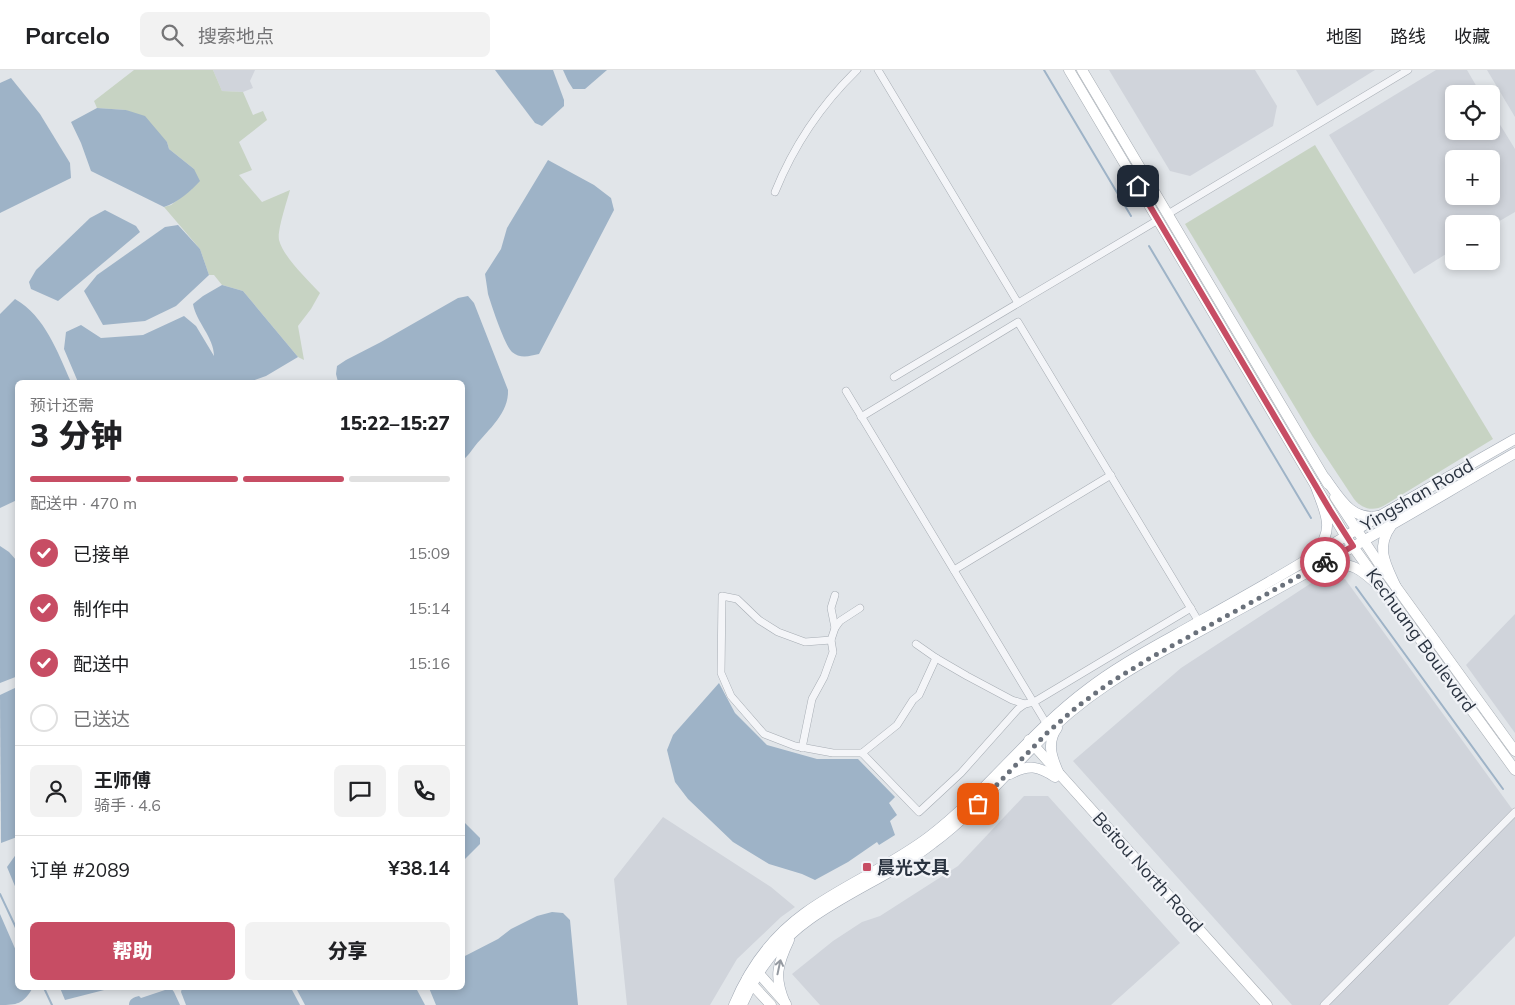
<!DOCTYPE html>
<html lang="zh">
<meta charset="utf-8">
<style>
:root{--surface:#fff;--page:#f2f2f2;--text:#202124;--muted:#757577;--line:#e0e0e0;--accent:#c74d64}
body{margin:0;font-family:Mulish,"Noto Sans SC",sans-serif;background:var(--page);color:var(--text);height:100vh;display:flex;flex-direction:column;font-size:19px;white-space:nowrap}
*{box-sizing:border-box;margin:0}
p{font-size:16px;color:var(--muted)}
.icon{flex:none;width:28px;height:28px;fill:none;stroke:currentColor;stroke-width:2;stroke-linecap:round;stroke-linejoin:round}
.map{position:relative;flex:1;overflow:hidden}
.side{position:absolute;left:15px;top:310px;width:450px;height:610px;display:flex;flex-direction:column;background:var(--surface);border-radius:8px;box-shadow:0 2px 8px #0003}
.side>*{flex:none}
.fabs{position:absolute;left:1445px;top:15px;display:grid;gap:10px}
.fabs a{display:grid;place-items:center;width:55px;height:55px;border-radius:8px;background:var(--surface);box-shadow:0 2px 8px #0003;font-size:25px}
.pin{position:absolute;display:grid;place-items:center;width:42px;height:42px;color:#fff;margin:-21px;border-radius:10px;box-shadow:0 2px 8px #0006}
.courier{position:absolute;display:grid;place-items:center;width:50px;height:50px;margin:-25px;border:4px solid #c74d64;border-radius:50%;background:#fff;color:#222;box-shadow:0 1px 6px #0007}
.overview em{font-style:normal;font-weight:800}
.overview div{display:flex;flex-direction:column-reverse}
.overview{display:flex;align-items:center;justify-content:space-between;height:85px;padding:0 15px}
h1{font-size:32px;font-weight:800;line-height:38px}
.bar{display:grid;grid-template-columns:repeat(4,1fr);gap:8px 5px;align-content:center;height:60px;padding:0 15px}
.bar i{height:6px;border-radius:4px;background:var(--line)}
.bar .current{background:var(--accent)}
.bar p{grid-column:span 4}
.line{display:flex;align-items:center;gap:12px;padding:0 15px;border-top:1px solid var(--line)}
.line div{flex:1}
.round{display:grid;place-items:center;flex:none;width:52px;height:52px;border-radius:8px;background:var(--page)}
ol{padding:0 15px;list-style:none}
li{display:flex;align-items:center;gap:15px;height:55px}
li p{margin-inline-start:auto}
li .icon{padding:5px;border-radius:50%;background:var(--accent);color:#fff;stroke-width:4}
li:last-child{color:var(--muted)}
li i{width:28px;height:28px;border:2px solid var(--line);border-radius:50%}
.button{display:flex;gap:10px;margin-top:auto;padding:10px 15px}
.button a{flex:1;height:58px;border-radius:8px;background:var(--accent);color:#fff;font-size:20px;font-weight:800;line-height:58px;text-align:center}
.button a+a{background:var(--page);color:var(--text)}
header{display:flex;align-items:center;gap:30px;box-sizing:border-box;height:70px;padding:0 25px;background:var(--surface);border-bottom:1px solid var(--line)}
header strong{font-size:24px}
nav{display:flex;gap:28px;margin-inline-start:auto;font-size:18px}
.search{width:350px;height:45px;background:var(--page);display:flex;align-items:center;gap:12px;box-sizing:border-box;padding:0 18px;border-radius:8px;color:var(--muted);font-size:19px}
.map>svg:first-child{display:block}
</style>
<header>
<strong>Parcelo</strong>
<div class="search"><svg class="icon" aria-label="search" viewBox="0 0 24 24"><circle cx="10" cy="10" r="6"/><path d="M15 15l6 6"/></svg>搜索地点</div>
<nav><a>地图</a><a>路线</a><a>收藏</a></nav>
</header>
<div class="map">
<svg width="1515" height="935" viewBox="0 0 1515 935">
<rect width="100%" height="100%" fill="#e1e5e9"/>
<!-- built -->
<g fill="#d0d4db" fill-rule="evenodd">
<path d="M213 0H255L250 11 253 18 243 22 222 21Z"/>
<path d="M1109 0H1255L1277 36 1273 56 1190 106 1170 101Z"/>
<path d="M1296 0H1375L1317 36Z"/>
<path d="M1436 0H1467L1481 24H1454V61H1491V40L1515 79V142L1491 156V154H1454V179L1414 204 1329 65ZM1454 89H1491V126H1454Z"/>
<path d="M1487 0H1515V47Z"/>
<path d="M1322 506 1345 509 1515 743V866L1448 935H1292L1073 691 1181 598Z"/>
<path d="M1515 544V663L1466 595Z"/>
<path d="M1024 726H1048L1180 873 1111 935H820L792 904 833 871 862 852 880 846 958 796Z"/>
<path d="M663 747 771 817 795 837 781 847 737 889 710 935H627L614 809Z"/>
</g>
<!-- green -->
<g fill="#c7d3c3">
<path d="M134 0H213L222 21 243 22 253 45 263 41 267 50 239 72 252 100 239 105 262 132 290 120C287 131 277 161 279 170 284 188 307 209 320 223L311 239 298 256 304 290 298 287 243 221 222 215 214 205H209L200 179 164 137 171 135 192 119 194 99 169 79 167 72 126 40 97 38 94 31Z"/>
<path d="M1315 75 1493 369 1385 435C1373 442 1362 439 1354 429L1313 367 1185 154Z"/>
</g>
<!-- water -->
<g fill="#9eb3c7">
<path d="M495 0H553L564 30V36L542 56 535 53Z"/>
<path d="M563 0H607L585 19H573L568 11Z"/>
<path d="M11 8 40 44 70 93 71 108 0 143V13Z"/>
<path d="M97 38 126 40 145 46 167 72 169 79 194 99 200 111C190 122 178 132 164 137L91 101 81 73 71 52Z"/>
<path d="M548 90 594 115 611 128 614 140 539 284C530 286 520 289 512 282 505 276 491 234 488 224 487 217 486 210 485 204L501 179 507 158Z"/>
<path d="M105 140 136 156 140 162 58 231 31 219 29 212 36 200 90 148Z"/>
<path d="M178 155 200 179 209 205 176 236 145 251 103 255 84 221 97 205 165 157Z"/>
<path d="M222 215 243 221 298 287 266 306 249 312H78L64 279 66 262 81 255 101 268 143 265 184 246 196 256 214 286C214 267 196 252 193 234L203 226Z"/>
<path d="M468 226 474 233 508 320C509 343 489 359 475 376 471 381 468 386 463 390L462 312H338L336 304 337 296 346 290 381 272 458 228Z"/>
<path d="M15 229C45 246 58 283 71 312H18L17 430 0 438V244Z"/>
<path d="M0 476 9 482 17 491 18 606 0 613Z"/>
<path d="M719 613 735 643 767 675 817 689H858L895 727 889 733 897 745 890 751 895 765 879 775 877 772 848 792 815 810 802 804 769 794 733 772 688 729 675 712 667 680 673 665Z"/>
<path d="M17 617V767L1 773 0 625Z"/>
<path d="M463 751 480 768V774L463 791Z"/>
<path d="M17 783H18L17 821 7 797Z"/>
<path d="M552 842 563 843 570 850 578 935H436L429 918H462L463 887 498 869 511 859 537 846Z"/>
<path d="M0 844 17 883 18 918H31L32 919C23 934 17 935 0 935Z"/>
<path d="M60 918H112L65 930Z"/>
<path d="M171 918 174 922 180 935H129C129 929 134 927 139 926L141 928Z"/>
<path d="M182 918H291L300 935H186L181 922Z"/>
<path d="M296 918H416L425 935H305Z"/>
</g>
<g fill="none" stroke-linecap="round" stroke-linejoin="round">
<!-- stream -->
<g stroke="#9eb3c7" stroke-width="2">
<path d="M1044 0 1131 146"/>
<path d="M1149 176 1311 448"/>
<path d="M1356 517 1503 719"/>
<path d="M0 824 18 862"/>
<path d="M44 918 52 935"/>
</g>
<!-- street casing -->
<g stroke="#a6acb3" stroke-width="8">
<g id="street">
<path d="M878 0 1018 233"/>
<path d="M775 122C794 75 821 35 857 0"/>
<path d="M1168 144 1408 0"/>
<path d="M894 307 1158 150"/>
<path d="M846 321 1046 653"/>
<path d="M861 347 1018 252 1199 552"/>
<path d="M954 500 1111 405"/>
<path d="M835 525 831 538 835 558 831 570 805 572 778 562 759 550 737 529 722 526 721 603 731 626 764 664 795 676 833 683H862L897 655 913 630 919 625 936 588"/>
<path d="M835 558 840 551 860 538"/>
<path d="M916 574 936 588 967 606 1012 630 1025 634 1034 632 1191 538"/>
<path d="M802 678 812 629 824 607 833 582 831 570"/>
<path d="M862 683 919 742 961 703 1018 639 1025 634"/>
<path d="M1324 935 1515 742"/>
</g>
</g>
<!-- secondary casing -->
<g stroke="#a6acb3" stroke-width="11">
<g id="secondary">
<path d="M1069 0 1346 467 1515 700"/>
<path d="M1082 0 1328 414"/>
<path d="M1335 427 1378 492 1515 681"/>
<path d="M1029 670 1267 935"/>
<path d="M754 898 786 934"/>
<path d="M747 909 771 935"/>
</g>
</g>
<!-- primary casing -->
<g stroke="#a1a9b4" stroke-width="11">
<g id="primary">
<path d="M1325 408C1339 427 1351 451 1378 446"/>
<path d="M1391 456C1375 478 1386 495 1396 517"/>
<path d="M1315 483C1337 457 1324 442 1315 414"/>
<path d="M1323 497C1354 488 1366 504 1387 524"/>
<path d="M1057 658C1046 673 1052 688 1059 704"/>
<path d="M1010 704C1029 694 1038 696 1055 707"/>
<path d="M785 933C774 908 777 895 789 870"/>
<path d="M734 935C749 899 773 866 805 843 845 814 891 796 930 766 987 722 1029 663 1088 619 1115 598 1145 582 1175 565 1207 547 1238 530 1269 512 1308 490 1345 466 1383 444 1427 419 1471 394 1515 369"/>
<path d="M742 935C756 901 780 870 810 849 849 821 895 803 933 773 971 745 1001 709 1034 676 1056 653 1081 632 1108 614 1133 597 1160 582 1187 568 1224 548 1260 528 1297 508 1371 468 1442 425 1515 383"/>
</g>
</g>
<!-- street -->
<use href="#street" stroke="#f4f5f8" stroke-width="7"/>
<!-- secondary -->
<use href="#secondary" stroke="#fff" stroke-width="10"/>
<!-- primary -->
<use href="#primary" stroke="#fff" stroke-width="10"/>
</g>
<!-- one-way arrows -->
<defs><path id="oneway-shaft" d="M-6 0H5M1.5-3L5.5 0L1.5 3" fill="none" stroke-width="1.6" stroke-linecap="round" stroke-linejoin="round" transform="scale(1.25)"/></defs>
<use stroke="#9499a0" href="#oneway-shaft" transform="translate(779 897) rotate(-78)"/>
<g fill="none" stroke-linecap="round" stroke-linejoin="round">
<!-- done -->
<path stroke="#6a717b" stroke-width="5" stroke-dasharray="0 9" d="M978 734 1048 662 1078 636 1108 614 1150 588 1325 492"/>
<!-- route -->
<path stroke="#c74d64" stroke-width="6" d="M1138 116 1330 440 1353 476 1325 492"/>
</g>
<!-- markers -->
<rect fill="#c74d64" stroke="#f1f3f7" stroke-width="2" x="862" y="792" width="10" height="10" rx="2.5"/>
<g text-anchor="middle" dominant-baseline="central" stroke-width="4.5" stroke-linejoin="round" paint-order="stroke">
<!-- street labels -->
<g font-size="18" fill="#2a3340" stroke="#f1f3f7">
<text transform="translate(1417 425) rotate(-30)">Yingshan Road</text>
<text transform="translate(1421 570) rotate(54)">Kechuang Boulevard</text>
<text transform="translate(1148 802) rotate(48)">Beitou North Road</text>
</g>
<!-- poi labels -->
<g font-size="18" font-weight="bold" fill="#2a3340" stroke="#f1f3f7" text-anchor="start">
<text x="877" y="797">晨光文具</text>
</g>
</g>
</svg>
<div class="fabs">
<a><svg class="icon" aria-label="locate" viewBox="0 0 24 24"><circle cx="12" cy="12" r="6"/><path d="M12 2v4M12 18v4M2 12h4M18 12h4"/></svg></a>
<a>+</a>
<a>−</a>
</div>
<div class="pin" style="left:978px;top:734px;background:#ea580c"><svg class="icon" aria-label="bag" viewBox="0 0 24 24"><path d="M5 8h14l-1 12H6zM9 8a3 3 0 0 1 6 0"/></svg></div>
<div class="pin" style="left:1138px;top:116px;background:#1f2937"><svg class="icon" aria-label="home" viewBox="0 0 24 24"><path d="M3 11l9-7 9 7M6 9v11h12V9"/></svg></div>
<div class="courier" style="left:1325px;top:492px"><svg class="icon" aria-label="bike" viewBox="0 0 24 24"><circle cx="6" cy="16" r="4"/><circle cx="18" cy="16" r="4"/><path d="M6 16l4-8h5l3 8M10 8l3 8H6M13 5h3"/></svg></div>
<section class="side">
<div class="overview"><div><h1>3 分钟</h1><p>预计还需</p></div><em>15:22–15:27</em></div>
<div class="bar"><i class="current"></i><i class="current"></i><i class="current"></i><i></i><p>配送中 · 470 m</p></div>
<ol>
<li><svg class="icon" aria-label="check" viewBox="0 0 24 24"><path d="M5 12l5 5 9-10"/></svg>已接单<p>15:09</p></li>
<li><svg class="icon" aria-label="check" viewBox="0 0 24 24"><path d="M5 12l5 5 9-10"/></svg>制作中<p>15:14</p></li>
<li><svg class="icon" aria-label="check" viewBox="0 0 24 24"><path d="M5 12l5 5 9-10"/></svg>配送中<p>15:16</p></li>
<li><i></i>已送达</li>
</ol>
<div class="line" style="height:90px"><a class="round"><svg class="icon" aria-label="person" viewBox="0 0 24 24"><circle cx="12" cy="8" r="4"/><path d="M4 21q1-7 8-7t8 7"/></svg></a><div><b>王师傅</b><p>骑手 · 4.6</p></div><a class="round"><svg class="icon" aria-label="chat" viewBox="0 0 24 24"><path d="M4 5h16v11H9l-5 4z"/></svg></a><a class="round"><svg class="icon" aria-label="phone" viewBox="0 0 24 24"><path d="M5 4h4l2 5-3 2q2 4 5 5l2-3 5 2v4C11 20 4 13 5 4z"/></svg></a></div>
<div class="line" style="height:65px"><div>订单 #2089</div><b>¥38.14</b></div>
<div class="button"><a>帮助</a><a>分享</a></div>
</section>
</div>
